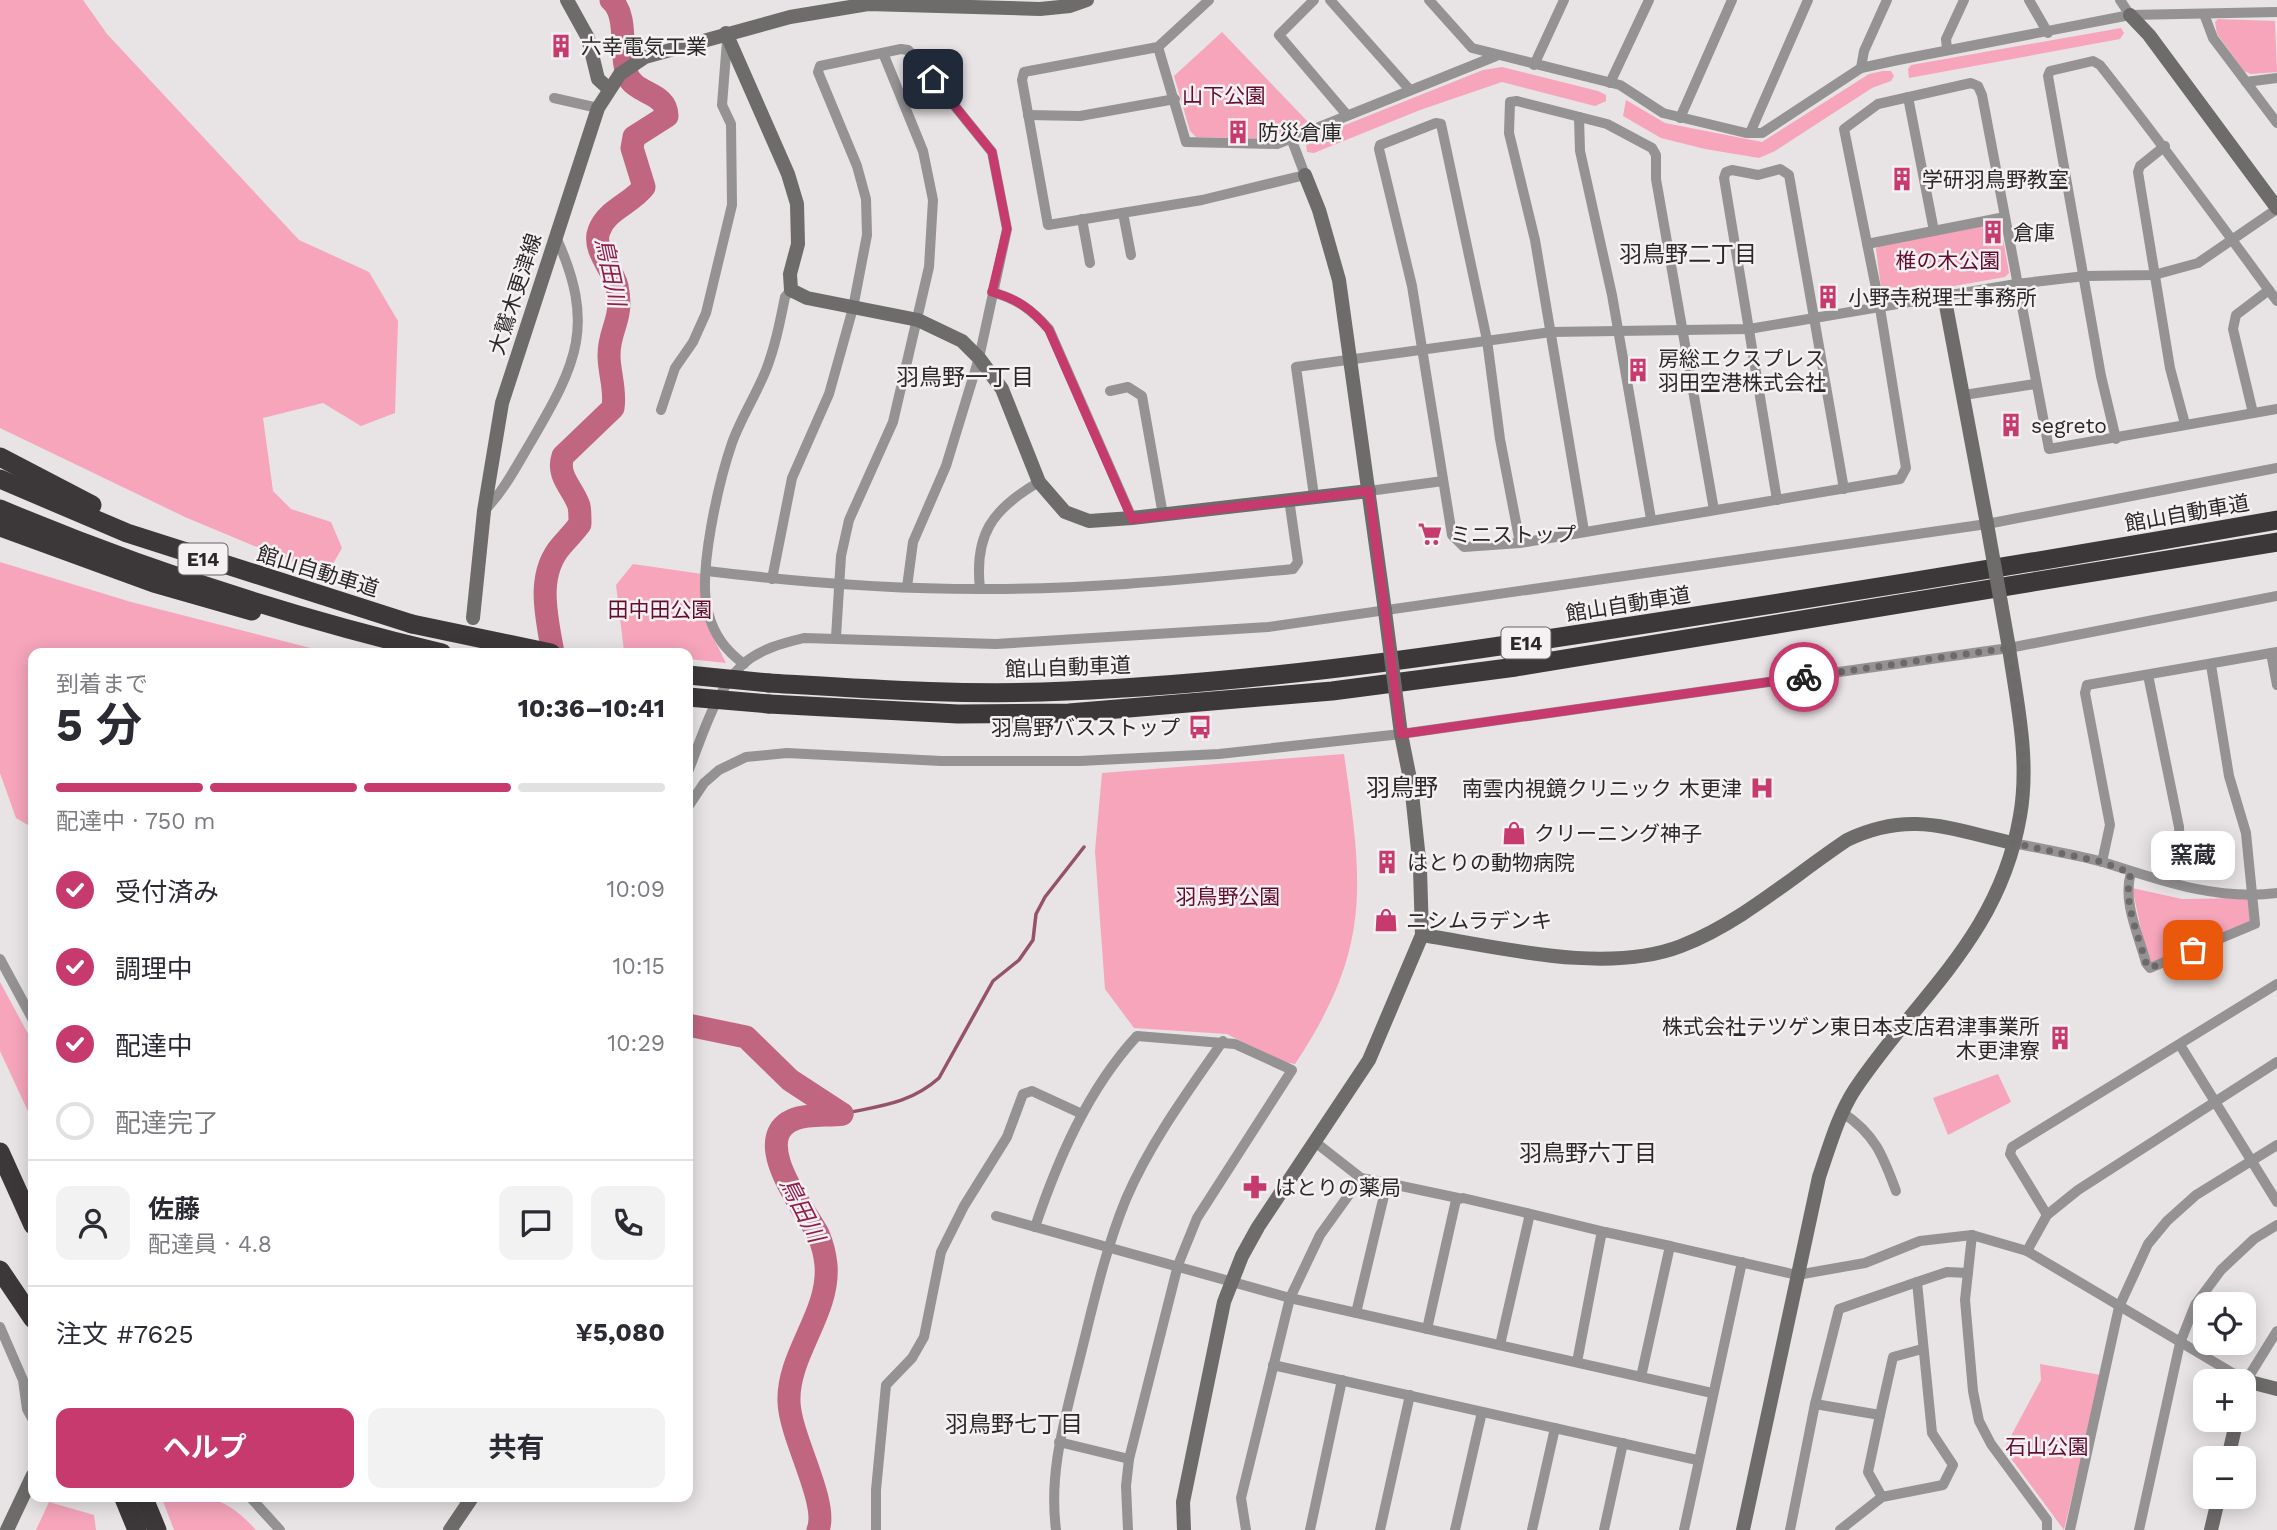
<!DOCTYPE html>
<html lang="ja">
<meta charset="utf-8">
<style>
:root{--surface:#fff;--page:#f2f2f3;--text:#2b2b33;--muted:#7c7c81;--line:#e1e1e2;--accent:#c63a6e}
body{margin:0;font-family:"Work Sans","Noto Sans JP",sans-serif;background:var(--page);color:var(--text);height:100vh;display:flex;flex-direction:column;font-size:26px;white-space:nowrap}
*{box-sizing:border-box;margin:0}
p{font-size:23px;color:var(--muted)}
.icon{flex:none;width:38px;height:38px;fill:none;stroke:currentColor;stroke-width:2;stroke-linecap:round;stroke-linejoin:round}
.map{position:relative;flex:1;overflow:hidden}
.panel{position:absolute;left:28px;top:648px;width:665px;height:854px;display:flex;flex-direction:column;background:var(--surface);border-radius:14px;box-shadow:0 4px 18px #0003}
.panel>*{flex:none}
.buttons{position:absolute;left:2193px;top:1292px;display:grid;gap:14px}
.buttons a{display:grid;place-items:center;width:63px;height:63px;border-radius:14px;background:var(--surface);box-shadow:0 4px 18px #0003;font-size:35px}
.pin{position:absolute;display:grid;place-items:center;width:60px;height:60px;color:#fff;margin:-30px;border-radius:14px;box-shadow:0 4px 10px #0006}
.courier{position:absolute;display:grid;place-items:center;width:70px;height:70px;margin:-35px;border:5px solid #c63a6e;border-radius:50%;background:#fff;color:#222;box-shadow:0 2px 9px #0007}
.bubble{position:absolute;height:49px;border-radius:14px;background:var(--surface);box-shadow:0 4px 18px #0003;font-size:23px;font-weight:700;line-height:49px;text-align:center}
.headline em{font-style:normal;font-weight:700}
.headline div{display:flex;flex-direction:column-reverse}
.headline{display:flex;align-items:center;justify-content:space-between;height:119px;padding:0 28px}
h1{font-size:46px;font-weight:700;line-height:52px}
.bar{display:grid;grid-template-columns:repeat(4,1fr);gap:10px 7px;align-content:center;height:84px;padding:0 28px}
.bar i{height:9px;border-radius:5px;background:var(--line)}
.bar .active{background:var(--accent)}
.bar p{grid-column:span 4}
.line{display:flex;align-items:center;gap:18px;padding:0 28px;border-top:2px solid var(--line)}
.line div{flex:1}
.round{display:grid;place-items:center;flex:none;width:74px;height:74px;border-radius:14px;background:var(--page)}
ol{padding:0 28px;list-style:none}
li{display:flex;align-items:center;gap:21px;height:77px}
li p{margin-inline-start:auto}
li .icon{padding:7px;border-radius:50%;background:var(--accent);color:#fff;stroke-width:4}
li:last-child{color:var(--muted)}
li i{width:38px;height:38px;border:4px solid var(--line);border-radius:50%}
.cta{display:flex;gap:14px;margin-top:auto;padding:14px 28px}
.cta a{flex:1;height:80px;border-radius:14px;background:var(--accent);color:#fff;font-size:28px;font-weight:700;line-height:80px;text-align:center}
.cta a+a{background:var(--page);color:var(--text)}
.map>svg:first-child{display:block}
</style>
<div class="map">
<svg width="2277" height="1530" viewBox="0 0 2277 1530">
<rect width="100%" height="100%" fill="#e8e3e4"/>
<!-- green -->
<g fill="#f6a5bb">
<path d="M0 0H83L107 34 299 240 369 272 398 321 395 413 361 426 323 403 263 418 273 491 291 509 331 522 342 548 326 576 185 517 0 428Z"/>
<path d="M2218 19 2275 21 2277 72 2251 74 2244 71 2217 34 2215 22Z"/>
<path d="M2121 28 2124 33 2120 39 1909 78 1908 69 1911 65Z"/>
<path d="M1222 32 1309 123 1271 139 1196 137 1190 131 1174 76Z"/>
<path d="M1502 67 1598 91 1606 95V101L1595 106 1502 82 1420 110 1314 153 1307 152 1306 144 1310 139 1483 70Z"/>
<path d="M1883 71H1891L1894 76 1891 81 1872 88 1775 151 1759 158 1705 149 1661 138 1623 116 1626 100 1665 123 1762 142 1869 74Z"/>
<path d="M1997 223 2001 227 2009 273 2005 277 1886 298 1882 295 1876 249 1879 245Z"/>
<path d="M0 562 131 602 326 652 33 653V828L16 818 0 773Z"/>
<path d="M633 564 702 574C700 621 707 623 726 663L688 659V653L624 651 616 585Z"/>
<path d="M1344 754C1363 886 1372 948 1295 1064L1279 1061 1227 1034 1134 1028 1105 989 1095 851 1102 773Z"/>
<path d="M2132 888 2182 899 2251 898 2253 922 2152 964 2148 960Z"/>
<path d="M0 982 33 1043V1122L0 1051Z"/>
<path d="M1998 1074 2011 1102 1948 1135 1933 1098Z"/>
<path d="M2040 1364 2101 1375 2064 1530 2004 1449 2041 1380Z"/>
<path d="M161 1496C207 1496 223 1494 256 1530H174Z"/>
<path d="M49 1502 94 1515 96 1530H36Z"/>
</g>
<g fill="none" stroke-linecap="round" stroke-linejoin="round">
<!-- stream -->
<path stroke="#945366" stroke-width="3.5" d="M842 1114C879 1106 910 1104 939 1078L993 981 1019 960 1033 940 1036 914 1045 897 1084 847"/>
<!-- river -->
<g stroke="#c16681" stroke-width="23">
<path d="M553 653C547 618 535 575 562 545 568 538 574 532 580 524 580 518 580 511 579 506 573 488 556 476 563 456L613 408C616 390 609 373 609 355 609 328 624 320 617 286 613 270 592 249 599 231 606 210 631 204 644 187L632 148 634 137 667 116C667 91 634 95 627 74 619 51 629 16 611 0"/>
<path d="M688 1025 746 1037 790 1080 842 1114"/>
<path d="M818 1530C829 1503 790 1437 789 1402 787 1355 830 1313 826 1265 825 1255 822 1243 818 1234 805 1210 747 1137 795 1119 808 1114 828 1116 842 1114"/>
</g>
<!-- street -->
<g stroke="#949292" stroke-width="10">
<path d="M1209 0 1158 47 1024 72 1022 80 1048 225 1202 200 1305 175 1291 138"/>
<path d="M1314 0 1279 35 1347 115"/>
<path d="M1330 0 1410 90"/>
<path d="M1429 0 1472 48 1620 85 1663 113 1746 133H1762L1861 68 1898 60 2130 15 2277 12"/>
<path d="M2029 0 2048 33"/>
<path d="M2120 0 2130 15"/>
<path d="M2204 14 2213 38 2277 123"/>
<path d="M1158 47 1186 142 1277 144 1496 56"/>
<path d="M1947 49 1946 39 1964 0"/>
<path d="M1534 65 1564 0"/>
<path d="M1861 68 1864 51 1887 0"/>
<path d="M2246 82 2277 78"/>
<path d="M1610 83 1649 0"/>
<path d="M1908 97 1934 231"/>
<path d="M554 98 598 108"/>
<path d="M1028 115 1080 116 1175 99"/>
<path d="M1579 117 1580 151 1612 295 1651 519"/>
<path d="M1680 118 1732 0"/>
<path d="M1750 133 1808 0"/>
<path d="M2165 146 2140 166 2138 172 2170 368 2185 424"/>
<path d="M1123 213 1131 255"/>
<path d="M1082 219 1090 263"/>
<path d="M1867 244 2005 217"/>
<path d="M992 292C1017 299 1031 309 1049 329L1132 518"/>
<path d="M1110 391 1128 387 1142 396 1163 515"/>
<path d="M1964 395 2035 384"/>
<path d="M661 410 675 368 693 342 706 313 732 205 731 124 722 105 727 41"/>
<path d="M2253 413 2233 329 2236 315 2269 290"/>
<path d="M2116 439 2101 376 2048 76 2050 71 2093 61 2100 65C2161 142 2219 222 2277 301"/>
<path d="M1369 491 1443 481"/>
<path d="M1314 496 1296 367 1551 332 1749 329 2016 284 2085 276 2154 275 2198 263 2277 209"/>
<path d="M1777 500 1724 178 1726 172 1732 170 1758 175 1780 169 1789 175 1844 489"/>
<path d="M484 511C504 491 517 465 532 440 577 363 596 325 556 237"/>
<path d="M1584 531 1535 240 1509 133 1510 102 1517 101 1607 124 1652 148 1656 155V179L1714 510"/>
<path d="M1520 543 1500 439 1487 340 1441 124 1436 123 1380 145 1379 149 1412 286 1452 535 1464 547 1520 543 1900 479 1906 468 1880 308 1844 129 1878 104 1971 83 1978 86 1982 95 2049 449 2277 409"/>
<path d="M707 571C797 582 888 589 979 589 1084 590 1189 579 1293 569L1298 562 1289 499"/>
<path d="M772 579 792 478 829 394 853 308 867 235 866 199 857 166 818 72 820 66 901 49 908 50 919 62 992 152 1007 229 979 358 946 466 913 542 907 587"/>
<path d="M980 589C974 535 992 509 1039 482"/>
<path d="M836 637 841 556 849 520 893 422 929 267 933 200 923 151 883 53"/>
<path d="M2271 653 2277 685"/>
<path d="M744 664C725 650 714 635 708 612 697 574 719 481 732 443 741 418 756 395 766 370 775 347 780 322 785 297L791 290"/>
<path d="M2148 675 2179 827 2180 850 2173 883"/>
<path d="M688 772C702 737 715 691 743 664 760 649 783 643 804 638L996 644 1268 627 1987 524 2277 468"/>
<path d="M688 807 704 783 719 770 746 757 787 753 941 761H1080L1219 754 1401 734 2009 648 2277 596"/>
<path d="M2013 843C2042 849 2074 854 2103 862 2159 880 2217 901 2277 893"/>
<path d="M2102 862 2110 825 2085 693 2087 685 2277 652"/>
<path d="M2131 873C2122 901 2139 936 2146 963L2150 968 2255 924 2246 833 2229 776 2211 665"/>
<path d="M0 959 33 1020"/>
<path d="M2180 1045 2277 1202"/>
<path d="M1843 1113C1875 1134 1883 1156 1896 1191"/>
<path d="M1315 1142 1361 1178"/>
<path d="M1387 1183 1458 1198"/>
<path d="M1527 1213 1605 1232"/>
<path d="M2047 1215 2010 1154 2012 1147 2277 984"/>
<path d="M996 1216 1290 1298 1712 1393"/>
<path d="M1035 1227C1058 1159 1088 1089 1137 1036L1235 1044 1292 1070 1197 1218 1178 1265 1129 1459 1126 1486 1128 1530"/>
<path d="M1972 1235 1965 1300 1973 1391 1979 1421 1991 1444 2047 1520V1530"/>
<path d="M1670 1246 1797 1275 1865 1263 1920 1241 1972 1235 2027 1251 2246 1381 2277 1331"/>
<path d="M2027 1251 2047 1215 2078 1190 2277 1062"/>
<path d="M0 1327 23 1380 27 1409 33 1420"/>
<path d="M1427 1329 1456 1200 1463 1198 1527 1213 1529 1218 1500 1345"/>
<path d="M1577 1362 1601 1236 1605 1232 1670 1246 1641 1377"/>
<path d="M1273 1365 1697 1460"/>
<path d="M1815 1404 1880 1415 1893 1357 1922 1349"/>
<path d="M1880 1415 1868 1472 1882 1497"/>
<path d="M1059 1442 1129 1459"/>
<path d="M249 1496 280 1530"/>
<path d="M876 1530V1490L886 1385 912 1358 924 1337 941 1252 964 1206 1007 1137 1023 1094 1032 1091 1082 1114"/>
<path d="M1056 1530C1049 1475 1063 1426 1076 1373 1091 1315 1103 1255 1126 1199 1150 1143 1188 1091 1223 1041"/>
<path d="M1246 1530 1241 1498 1290 1298 1320 1235 1361 1178 1387 1183 1356 1313"/>
<path d="M1310 1530 1342 1380"/>
<path d="M1380 1530 1410 1395"/>
<path d="M1455 1530 1482 1412"/>
<path d="M1532 1530 1555 1428"/>
<path d="M1604 1530 1623 1443"/>
<path d="M1684 1530 1742 1262"/>
<path d="M1790 1530 1815 1404 1839 1309 1917 1282"/>
<path d="M1840 1530 1882 1497 1943 1485 1953 1465 1932 1433 1917 1282 1947 1272 1968 1273"/>
<path d="M2070 1530 2119 1307 2148 1244 2167 1221 2196 1195 2277 1145"/>
<path d="M2139 1530 2180 1343 2195 1305 2221 1270 2254 1239 2277 1225"/>
</g>
<!-- secondary -->
<g stroke="#6e6b6b" stroke-width="14">
<path d="M567 0 588 38 598 79 608 88"/>
<path d="M2130 15 2149 35 2277 208"/>
<path d="M726 33 788 174 797 204 798 244 790 274 791 290 807 298 918 320 962 341 979 358 1002 389 1039 482 1065 512 1089 521 1132 518 1369 491"/>
<path d="M1305 175 1319 210 1339 280 1385 611"/>
<path d="M1944 295 1987 524"/>
<path d="M473 618 484 511 502 403 598 108 620 74 645 57 790 17 868 4 1040 9 1070 6 1087 0"/>
<path d="M1422 935C1499 947 1606 975 1681 946 1741 923 1793 876 1847 840 1910 810 1949 829 2013 843"/>
<path d="M2244 1393 2246 1381 2277 1389"/>
<path d="M2228 1458 2237 1419"/>
<path d="M7 1530 33 1475"/>
<path d="M450 1530 473 1496"/>
<path d="M1184 1530 1183 1502 1224 1302 1242 1256 1258 1227 1369 1060 1422 935 1420 869 1411 784 1401 734"/>
<path d="M1743 1530 1819 1177C1829 1148 1838 1115 1855 1089 1919 994 1999 937 2020 816 2030 760 2017 703 2009 648"/>
<path d="M2211 1530 2219 1496"/>
</g>
<!-- highway -->
<g stroke="#3c3839" stroke-width="19">
<path d="M0 457 92 505"/>
<path d="M0 479 127 533 412 624"/>
<path d="M0 509C140 568 294 618 442 653"/>
<path d="M0 527 154 583 252 611"/>
<path d="M769 683C868 689 968 696 1067 691 1278 682 1487 649 1696 616 1890 586 2084 554 2277 520"/>
<path d="M769 704 958 714 1069 713 1332 691 1516 667 2277 542"/>
<path d="M0 1152 33 1225"/>
<path d="M0 1270 33 1319"/>
<path d="M123 1496 137 1530"/>
<path d="M143 1496 157 1530"/>
</g>
<!-- secondary-bridge -->
<g stroke="#6e6b6b" stroke-width="14">
<path d="M1987 524 2009 648"/>
<path d="M1385 611 1401 734"/>
</g>
<!-- highway-bridge -->
<g stroke="#3c3839" stroke-width="19">
<path d="M412 624 551 653"/>
<path d="M688 675 769 683"/>
<path d="M688 697 769 704"/>
</g>
</g>
<g fill="none" stroke-linecap="round" stroke-linejoin="round">
<!-- done -->
<path stroke="#6c696a" stroke-width="7" stroke-dasharray="0 12.6" d="M1804 677 2009 648C2019 716 2031 775 2013 843L2102 862 2131 873C2122 901 2139 936 2146 963L2150 968 2193 950"/>
<!-- route -->
<path stroke="#c63a6e" stroke-width="9" d="M933 79 992 152 1007 229 992 292C1017 299 1032 309 1049 330L1132 519 1369 491 1401 734 1804 677"/>
</g>
<!-- icons -->
<defs>
<g id="building-bare" transform="scale(1.89)"><path d="M-4-6H4V6H1V3H-1V6H-4ZM-2.5-4.3h1.7v1.8h-1.7ZM.8-4.3h1.7v1.8H.8ZM-2.5-1h1.7V.8h-1.7ZM.8-1h1.7V.8H.8Z" fill="#c63a6e" stroke="#f5f0f1" stroke-width="2.5" paint-order="stroke"/></g>
<g id="supermarket-bare" transform="scale(1.89)"><path d="M-6-5.5h2.5l.6 2H6L4.5 2H-2.5L-4.4-4H-6ZM-1.5 3.2a1.3 1.3 0 1 0 .1 0ZM3 3.2a1.3 1.3 0 1 0 .1 0Z" fill="#c63a6e" stroke="#f5f0f1" stroke-width="2.5" paint-order="stroke"/></g>
<g id="bus-bare" transform="scale(1.89)"><path d="M-5-6H5V4H4V6H2V4H-2V6H-4V4H-5ZM-3.5-4V0h7V-4ZM-3.5 1.2v1.5H-2V1.2ZM2 1.2v1.5H3.5V1.2Z" fill="#c63a6e" stroke="#f5f0f1" stroke-width="2.5" paint-order="stroke"/></g>
<g id="hospital-bare" transform="scale(1.89)"><path d="M-5-5h3v3.5h4V-5h3V5h-3V1.5h-4V5h-3Z" fill="#c63a6e" stroke="#f5f0f1" stroke-width="2.5" paint-order="stroke"/></g>
<g id="shop-bare" transform="scale(1.89)"><path d="M-5-2.5h2.3a2.7 3.5 0 0 1 5.4 0H5L5.5 6h-11ZM-1.5-2.5h3a1.5 2.3 0 0 0-3 0Z" fill="#c63a6e" stroke="#f5f0f1" stroke-width="2.5" paint-order="stroke"/></g>
<g id="pharmacy-bare" transform="scale(1.89)"><path d="M-2-6h4v4h4v4h-4v4h-4v-4h-4v-4h4Z" fill="#c63a6e" stroke="#f5f0f1" stroke-width="2.5" paint-order="stroke"/></g>
</defs>
<g fill-rule="evenodd">
<use href="#building-bare" x="561" y="46"/>
<use href="#building-bare" x="1238" y="132"/>
<use href="#building-bare" x="1902" y="179"/>
<use href="#building-bare" x="1993" y="232"/>
<use href="#building-bare" x="1828" y="297"/>
<use href="#building-bare" x="1638" y="370"/>
<use href="#building-bare" x="2011" y="425"/>
<use href="#supermarket-bare" x="1430" y="534"/>
<use href="#bus-bare" x="1200" y="727"/>
<use href="#hospital-bare" x="1762" y="788"/>
<use href="#shop-bare" x="1514" y="833"/>
<use href="#building-bare" x="1387" y="862"/>
<use href="#shop-bare" x="1386" y="920"/>
<use href="#building-bare" x="2060" y="1038"/>
<use href="#pharmacy-bare" x="1255" y="1187"/>
</g>
<g text-anchor="middle" dominant-baseline="central" stroke-width="5" stroke-linejoin="round" paint-order="stroke">
<!-- shield labels -->
<g fill="#f5f0f1" stroke="#676464" stroke-width="2">
<rect x="178.5" y="543.5" width="49" height="31" rx="5"/>
<rect x="1501.5" y="627.5" width="49" height="31" rx="5"/>
</g>
<g font-size="19" font-weight="bold" fill="#2a2828">
<text x="203" y="559">E14</text>
<text x="1526" y="643">E14</text>
</g>
<!-- poi labels -->
<g font-size="21" fill="#2a2828" stroke="#f5f0f1" text-anchor="start">
<text x="581" y="46">六幸電気工業</text>
<text x="1258" y="132">防災倉庫</text>
<text x="1922" y="179">学研羽鳥野教室</text>
<text x="2013" y="232">倉庫</text>
<text x="1848" y="297">小野寺税理士事務所</text>
<text x="1658" y="358">房総エクスプレス<tspan x="1658" dy="24">羽田空港株式会社</tspan></text>
<text x="2031" y="425">segreto</text>
<text x="1450" y="534">ミニストップ</text>
<text x="1180" y="727" text-anchor="end">羽鳥野バスストップ</text>
<text x="1742" y="788" text-anchor="end">南雲内視鏡クリニック 木更津</text>
<text x="1534" y="833">クリーニング神子</text>
<text x="1407" y="862">はとりの動物病院</text>
<text x="1406" y="920">ニシムラデンキ</text>
<text x="2040" y="1026" text-anchor="end">株式会社テツゲン東日本支店君津事業所<tspan x="2040" dy="24">木更津寮</tspan></text>
<text x="1275" y="1187">はとりの薬局</text>
</g>
<!-- park labels -->
<g font-size="21" fill="#630e31" stroke="#f5f0f1">
<text x="1224" y="95">山下公園</text>
<text x="1948" y="260">椎の木公園</text>
<text x="660" y="609">田中田公園</text>
<text x="1228" y="896">羽鳥野公園</text>
<text x="2047" y="1446">石山公園</text>
</g>
<!-- street labels -->
<g font-size="21" fill="#2a2828" stroke="#f5f0f1">
<text transform="translate(515 294) rotate(-72)">大鷲木更津線</text>
<text transform="translate(2187 513) rotate(-10)">館山自動車道</text>
<text transform="translate(318 571) rotate(17)">館山自動車道</text>
<text transform="translate(1628 604) rotate(-9)">館山自動車道</text>
<text transform="translate(1068 667) rotate(-2)">館山自動車道</text>
</g>
<!-- neighbourhood labels -->
<g font-size="23" fill="#2a2828" stroke="#f5f0f1">
<text x="1688" y="254">羽鳥野二丁目</text>
<text x="965" y="377">羽鳥野一丁目</text>
<text x="1588" y="1153">羽鳥野六丁目</text>
<text x="1014" y="1424">羽鳥野七丁目</text>
</g>
<!-- water labels -->
<g font-size="23" font-style="italic" fill="#8e1e4b" stroke="#f5f0f1">
<text transform="translate(610 272) rotate(78)">鳥田川</text>
<text transform="translate(802 1210) rotate(63)">鳥田川</text>
</g>
<!-- quarter labels -->
<g font-size="24" fill="#2a2828" stroke="#f5f0f1">
<text x="1402" y="788">羽鳥野</text>
</g>
</g>
</svg>
<div class="buttons">
<a><svg class="icon" aria-label="locate" viewBox="0 0 24 24"><circle cx="12" cy="12" r="6"/><path d="M12 2v4M12 18v4M2 12h4M18 12h4"/></svg></a>
<a>+</a>
<a>−</a>
</div>
<div class="pin" style="left:2193px;top:950px;background:#ea580c"><svg class="icon" aria-label="bag" viewBox="0 0 24 24"><path d="M5 8h14l-1 12H6zM9 8a3 3 0 0 1 6 0"/></svg></div>
<div class="pin" style="left:933px;top:79px;background:#1f2937"><svg class="icon" aria-label="home" viewBox="0 0 24 24"><path d="M3 11l9-7 9 7M6 9v11h12V9"/></svg></div>
<div class="courier" style="left:1804px;top:677px"><svg class="icon" aria-label="bike" viewBox="0 0 24 24"><circle cx="6" cy="16" r="4"/><circle cx="18" cy="16" r="4"/><path d="M6 16l4-8h5l3 8M10 8l3 8H6M13 5h3"/></svg></div>
<div class="bubble" style="left:2151px;top:831px;width:84px">窯蔵</div>
<section class="panel">
<div class="headline"><div><h1>5 分</h1><p>到着まで</p></div><em>10:36–10:41</em></div>
<div class="bar"><i class="active"></i><i class="active"></i><i class="active"></i><i></i><p>配達中 · 750 m</p></div>
<ol>
<li><svg class="icon" aria-label="check" viewBox="0 0 24 24"><path d="M5 12l5 5 9-10"/></svg>受付済み<p>10:09</p></li>
<li><svg class="icon" aria-label="check" viewBox="0 0 24 24"><path d="M5 12l5 5 9-10"/></svg>調理中<p>10:15</p></li>
<li><svg class="icon" aria-label="check" viewBox="0 0 24 24"><path d="M5 12l5 5 9-10"/></svg>配達中<p>10:29</p></li>
<li><i></i>配達完了</li>
</ol>
<div class="line" style="height:126px"><a class="round"><svg class="icon" aria-label="person" viewBox="0 0 24 24"><circle cx="12" cy="8" r="4"/><path d="M4 21q1-7 8-7t8 7"/></svg></a><div><b>佐藤</b><p>配達員 · 4.8</p></div><a class="round"><svg class="icon" aria-label="chat" viewBox="0 0 24 24"><path d="M4 5h16v11H9l-5 4z"/></svg></a><a class="round"><svg class="icon" aria-label="phone" viewBox="0 0 24 24"><path d="M5 4h4l2 5-3 2q2 4 5 5l2-3 5 2v4C11 20 4 13 5 4z"/></svg></a></div>
<div class="line" style="height:91px"><div>注文 #7625</div><b>¥5,080</b></div>
<div class="cta"><a>ヘルプ</a><a>共有</a></div>
</section>
</div>
